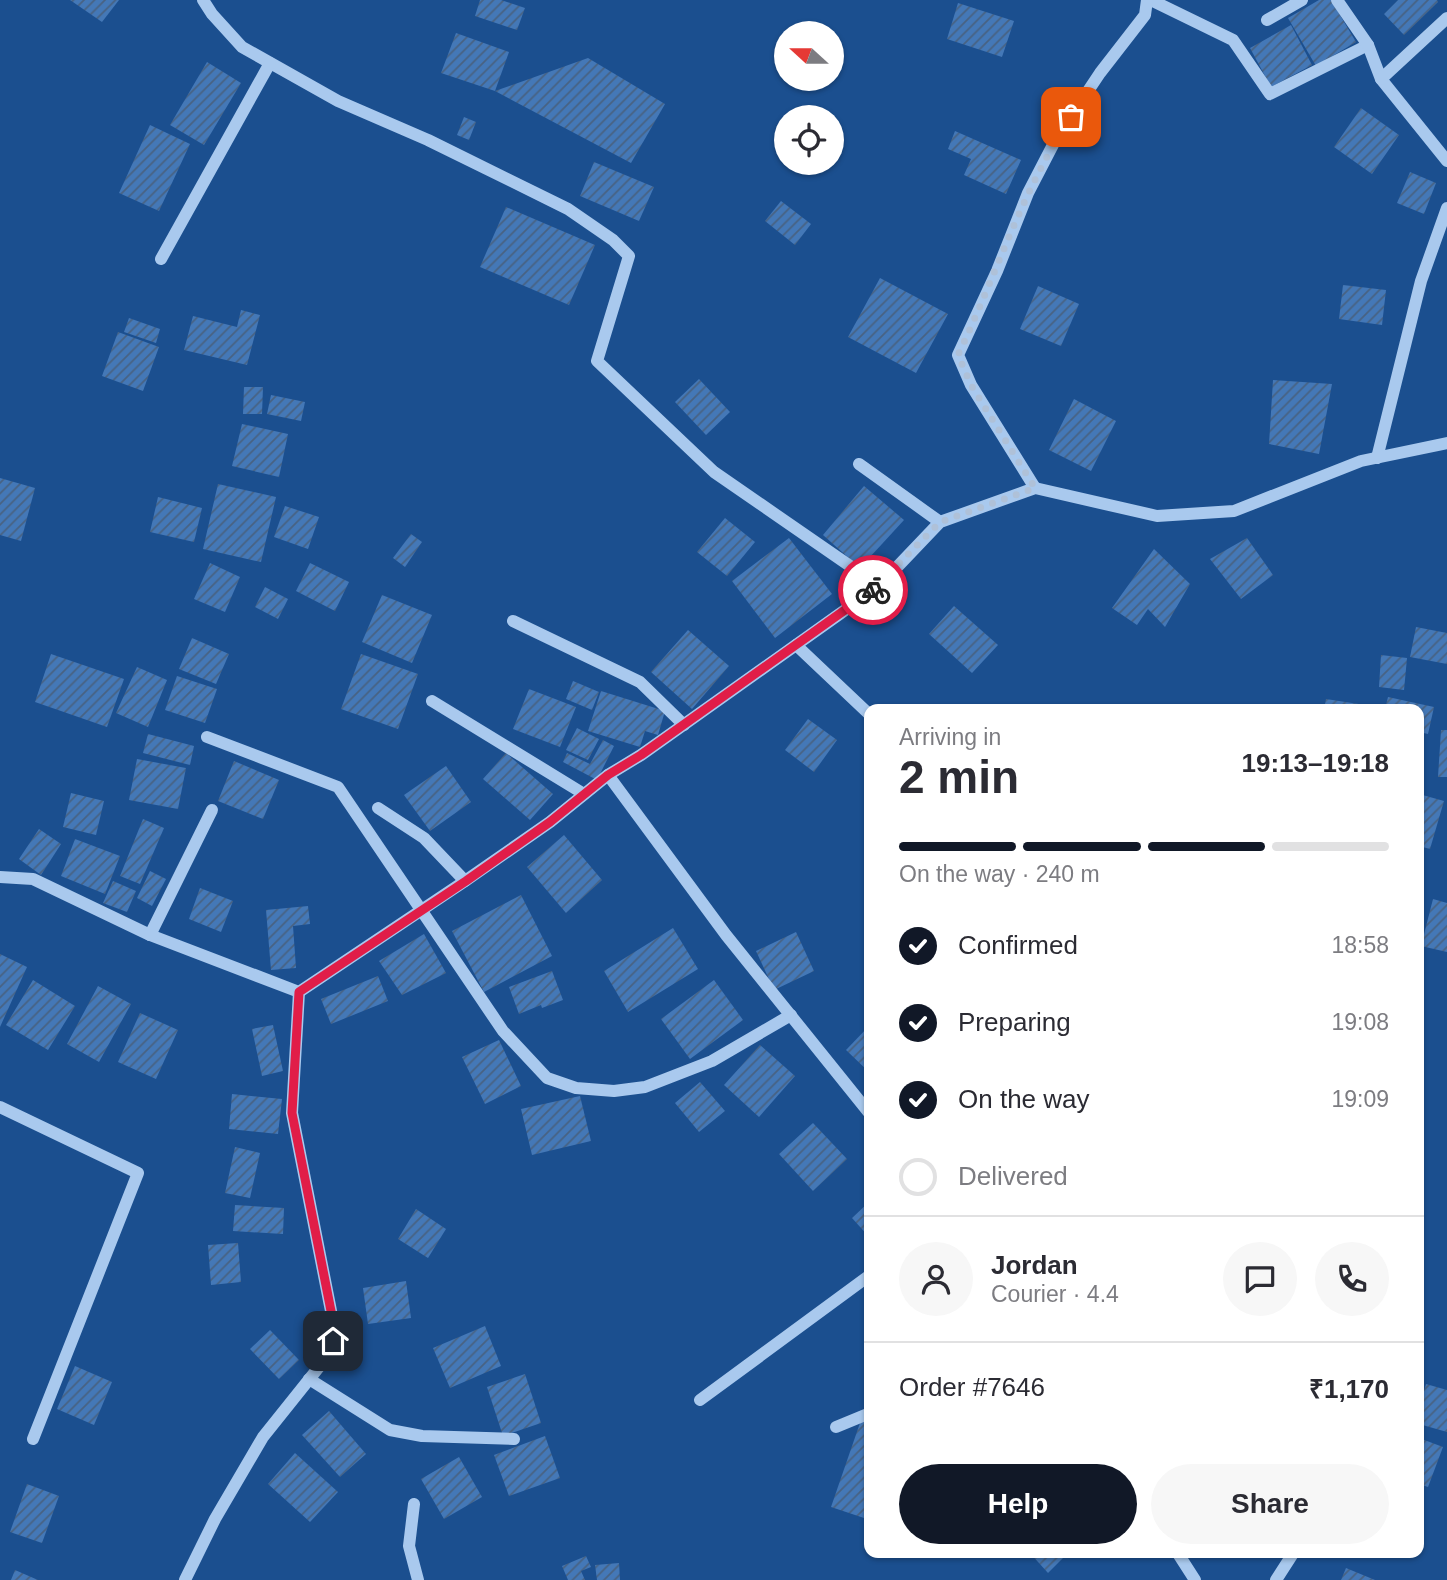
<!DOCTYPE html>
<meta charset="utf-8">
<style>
:root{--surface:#fff;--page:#f7f7f7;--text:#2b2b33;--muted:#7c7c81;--line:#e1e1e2;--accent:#111827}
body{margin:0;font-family:Arial,sans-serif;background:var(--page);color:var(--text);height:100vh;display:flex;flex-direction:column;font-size:26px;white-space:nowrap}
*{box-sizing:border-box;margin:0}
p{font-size:23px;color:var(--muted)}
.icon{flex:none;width:38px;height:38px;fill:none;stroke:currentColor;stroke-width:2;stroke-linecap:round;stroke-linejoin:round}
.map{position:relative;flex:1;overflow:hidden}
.details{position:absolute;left:864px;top:704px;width:560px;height:854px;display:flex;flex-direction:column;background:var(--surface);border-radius:14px;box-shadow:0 2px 5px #0004}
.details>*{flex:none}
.needle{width:46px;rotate:291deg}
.fabs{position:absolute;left:774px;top:21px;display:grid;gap:14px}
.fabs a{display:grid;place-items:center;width:70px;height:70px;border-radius:50%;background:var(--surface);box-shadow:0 2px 5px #0004;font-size:35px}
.pin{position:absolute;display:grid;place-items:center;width:60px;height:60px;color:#fff;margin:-30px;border-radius:14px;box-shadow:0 4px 10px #0006}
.courier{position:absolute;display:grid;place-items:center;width:70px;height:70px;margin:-35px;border:5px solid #e11d48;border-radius:50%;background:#fff;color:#222;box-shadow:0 2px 9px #0007}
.headline em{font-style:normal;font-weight:800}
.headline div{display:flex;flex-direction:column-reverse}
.headline{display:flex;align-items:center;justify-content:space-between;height:119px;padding:0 35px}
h1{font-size:46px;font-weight:800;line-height:52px}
.bar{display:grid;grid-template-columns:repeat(4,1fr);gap:10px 7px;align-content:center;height:84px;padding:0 35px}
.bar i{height:9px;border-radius:5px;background:var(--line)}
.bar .selected{background:var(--accent)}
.bar p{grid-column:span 4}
.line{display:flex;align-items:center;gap:18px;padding:0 35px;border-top:2px solid var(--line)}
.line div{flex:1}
.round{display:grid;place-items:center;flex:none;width:74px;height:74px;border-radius:37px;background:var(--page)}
ol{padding:0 35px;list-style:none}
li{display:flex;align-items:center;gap:21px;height:77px}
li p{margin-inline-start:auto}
li .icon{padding:7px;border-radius:50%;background:var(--accent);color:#fff;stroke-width:4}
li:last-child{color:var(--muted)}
li i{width:38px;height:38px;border:4px solid var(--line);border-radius:50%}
.cta{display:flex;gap:14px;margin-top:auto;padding:14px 35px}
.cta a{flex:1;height:80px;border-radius:42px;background:var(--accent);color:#fff;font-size:28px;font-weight:800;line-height:80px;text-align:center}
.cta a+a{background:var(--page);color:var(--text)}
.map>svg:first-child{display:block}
</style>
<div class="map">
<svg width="1447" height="1580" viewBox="0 0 1447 1580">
<defs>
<pattern id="building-hatch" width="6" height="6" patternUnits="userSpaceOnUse" patternTransform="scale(1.75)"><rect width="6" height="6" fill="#4478b7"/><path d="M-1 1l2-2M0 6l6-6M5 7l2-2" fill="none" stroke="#486282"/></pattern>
</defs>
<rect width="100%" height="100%" fill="#1b4f8f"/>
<!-- building -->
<g fill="url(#building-hatch)">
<path d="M70 0H119L102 22Z"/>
<path d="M480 0H501L525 8 517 30 475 16Z"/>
<path d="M1319 0H1331L1356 42 1316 66 1288 18Z"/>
<path d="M1398 0H1437L1438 2 1404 35 1384 14Z"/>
<path d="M958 3 1014 21 1002 57 947 39Z"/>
<path d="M1291 25 1312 65 1271 87 1250 48Z"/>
<path d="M456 33 509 52 495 91 441 73Z"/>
<path d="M588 58 665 104 631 163 495 91Z"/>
<path d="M207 62 241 83 204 145 170 125Z"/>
<path d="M1361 108 1399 135 1372 174 1334 147Z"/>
<path d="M464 117 476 122 469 140 457 135Z"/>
<path d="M150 125 190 144 159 211 119 193Z"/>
<path d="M955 131 1021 160 1006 194 964 175 971 159 948 149Z"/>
<path d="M594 162 654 187 639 221 580 196Z"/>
<path d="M1410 172 1436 183 1424 214 1397 203Z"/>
<path d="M781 201 811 224 795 245 765 221Z"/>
<path d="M506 207 595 245 569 305 480 267Z"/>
<path d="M880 278 948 314 916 373 848 337Z"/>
<path d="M1343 285 1386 290 1382 325 1339 319Z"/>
<path d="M1038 286 1079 304 1061 346 1020 329Z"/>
<path d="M241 310 260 315 247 365 184 350 193 316 237 327Z"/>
<path d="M129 318 160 329 156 343 124 332Z"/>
<path d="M118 332 159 347 143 391 102 376Z"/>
<path d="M699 379 730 412 706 435 675 402Z"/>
<path d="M1273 380 1332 384 1319 454 1269 444Z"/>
<path d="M244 387H263L262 414H243Z"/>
<path d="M271 395 305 402 301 421 267 414Z"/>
<path d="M1074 399 1116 421 1091 471 1049 450Z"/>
<path d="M242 424 288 434 279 477 232 466Z"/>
<path d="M0 478 35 488 21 541 0 535Z"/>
<path d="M218 484 276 497 261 562 203 549Z"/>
<path d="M864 486 904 520 860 568 823 535Z"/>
<path d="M158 497 202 508 194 542 150 532Z"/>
<path d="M285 506 319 517 308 549 274 537Z"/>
<path d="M725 518 755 542 727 576 697 552Z"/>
<path d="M411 534 422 542 405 567 393 558Z"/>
<path d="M789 538 832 594 775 638 732 581Z"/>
<path d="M1247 538 1273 575 1241 599 1210 559Z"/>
<path d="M1154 549 1190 584 1165 627 1148 609 1137 625 1112 608Z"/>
<path d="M210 563 240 577 225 612 194 599Z"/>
<path d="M310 563 349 582 335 611 296 591Z"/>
<path d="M265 587 288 599 278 619 255 607Z"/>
<path d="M382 595 432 615 412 663 362 642Z"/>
<path d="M954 606 998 645 972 673 929 634Z"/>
<path d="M1416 627 1447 633V664L1410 657Z"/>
<path d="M688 630 729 666 692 709 651 672Z"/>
<path d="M192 638 229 654 216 684 179 669Z"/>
<path d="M51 654 124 679 107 727 35 702Z"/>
<path d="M361 654 418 674 398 729 341 709Z"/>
<path d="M1381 655 1407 658 1404 690 1379 687Z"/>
<path d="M137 667 167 680 148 727 116 713Z"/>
<path d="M177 676 217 689 205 723 165 710Z"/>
<path d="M573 681 599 692 592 710 566 699Z"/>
<path d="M529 689 576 707 560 747 513 729Z"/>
<path d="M601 691 665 711 658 735 645 731 640 747 588 731Z"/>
<path d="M1388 697 1434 707 1428 734 1419 732V709H1385Z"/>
<path d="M1326 699 1365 705V709H1324Z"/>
<path d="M808 719 837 740 814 772 785 750Z"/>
<path d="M577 728 599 739 588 760 566 750Z"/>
<path d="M1441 730H1447V777H1438Z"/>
<path d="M148 734 194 746 190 765 143 753Z"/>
<path d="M603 740 614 746 597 780 563 762 567 753 590 764Z"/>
<path d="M506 753 553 794 530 820 483 779Z"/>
<path d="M137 759 186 768 178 809 129 800Z"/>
<path d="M234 761 279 780 263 819 218 801Z"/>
<path d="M446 766 471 802 430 831 404 795Z"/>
<path d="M71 793 104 801 96 835 63 827Z"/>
<path d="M1419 794 1444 801 1430 849 1419 846Z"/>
<path d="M143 819 164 828 140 884 120 876Z"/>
<path d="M39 829 61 844 41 875 19 859Z"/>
<path d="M564 835 602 880 566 913 527 867Z"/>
<path d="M75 839 120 856 105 894 61 876Z"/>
<path d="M150 871 166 879 152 906 137 898Z"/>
<path d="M113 881 136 891 127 912 103 903Z"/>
<path d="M200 888 233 901 221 932 189 919Z"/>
<path d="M521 895 552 956 484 992 452 931Z"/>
<path d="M1433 899 1447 903V952L1421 946Z"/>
<path d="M308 906 310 924 293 926 296 968 271 970 266 910Z"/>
<path d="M673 928 698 969 628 1012 604 971Z"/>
<path d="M796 932 814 971 774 990 756 951Z"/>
<path d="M424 934 446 973 402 995 379 961Z"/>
<path d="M0 954 27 967 0 1027Z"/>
<path d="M552 971 563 1000 542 1008 541 1005 519 1014 509 987Z"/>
<path d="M378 976 388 1001 331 1024 321 999Z"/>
<path d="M33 980 75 1006 48 1050 6 1025Z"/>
<path d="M714 980 743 1020 690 1059 661 1019Z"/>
<path d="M98 986 131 1004 99 1062 67 1044Z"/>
<path d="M140 1013 178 1030 156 1079 118 1062Z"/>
<path d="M273 1025 283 1071 262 1076 252 1029Z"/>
<path d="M870 1025V1073L846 1050Z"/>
<path d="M499 1040 521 1086 485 1104 462 1057Z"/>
<path d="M760 1045 795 1076 759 1117 724 1085Z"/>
<path d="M700 1082 725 1111 699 1132 675 1103Z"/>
<path d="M232 1094 282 1099 278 1134 229 1129Z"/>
<path d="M580 1096 591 1141 532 1155 521 1109Z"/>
<path d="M813 1123 847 1159 813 1191 779 1154Z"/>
<path d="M235 1147 260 1153 250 1198 225 1193Z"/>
<path d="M870 1201V1238L852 1218Z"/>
<path d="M235 1205 284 1208 283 1234 233 1231Z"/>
<path d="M416 1209 446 1229 428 1258 398 1239Z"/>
<path d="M238 1243 241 1282 211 1285 208 1245Z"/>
<path d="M406 1281 411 1318 368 1324 363 1288Z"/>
<path d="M485 1326 501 1366 450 1388 433 1348Z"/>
<path d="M270 1330 299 1360 279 1379 250 1349Z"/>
<path d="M75 1366 112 1382 94 1425 57 1409Z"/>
<path d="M525 1374 541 1423 503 1436 487 1387Z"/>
<path d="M1426 1384 1447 1390V1432L1419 1424V1408Z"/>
<path d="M329 1411 366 1454 340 1477 302 1435Z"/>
<path d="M861 1420 870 1422V1520L831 1507Z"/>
<path d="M545 1436 560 1478 509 1496 494 1455Z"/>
<path d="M1419 1438 1443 1447 1428 1487 1419 1484Z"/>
<path d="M295 1453 338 1492 310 1522 268 1484Z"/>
<path d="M459 1457 482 1497 444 1519 421 1479Z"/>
<path d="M27 1484 59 1496 42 1543 10 1532Z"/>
<path d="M1029 1552H1069L1048 1573Z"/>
<path d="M586 1556 591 1567 581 1571 585 1580H568L562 1566Z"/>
<path d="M619 1563 620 1580H597L595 1565Z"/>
<path d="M1346 1568 1375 1580H1341Z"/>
<path d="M15 1570 38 1580H11Z"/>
</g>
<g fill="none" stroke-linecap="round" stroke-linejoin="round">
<!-- minor -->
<g stroke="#a9c9ee" stroke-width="12">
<path d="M203 0 212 14 242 47 338 101 428 140 568 209 613 240 629 256 597 361 714 472 879 586"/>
<path d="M1151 0 1233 40 1270 94 1368 45 1381 79 1447 161"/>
<path d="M1337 0 1368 45"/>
<path d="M1267 20 1302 0"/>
<path d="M1381 79 1447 18"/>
<path d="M161 259 270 63"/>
<path d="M1377 458 1421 281 1447 208"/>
<path d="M859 464 940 522"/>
<path d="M1035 488 971 385 958 355 997 271 1028 193 1056 139 1100 73 1145 15 1147 0"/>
<path d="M513 621 640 682 684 725"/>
<path d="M796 645 870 715"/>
<path d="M432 701 584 794"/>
<path d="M207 737 338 787 503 1031 547 1078 576 1088 614 1091 645 1087 712 1061 791 1015"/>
<path d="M608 775 726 935 870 1114"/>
<path d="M378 808 424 838 465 881"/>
<path d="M0 877 33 879 150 935 299 992 465 881 550 822 608 775 641 755 879 586 940 522 1035 488 1157 516 1234 511 1361 461 1447 443"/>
<path d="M150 935 212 810"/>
<path d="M0 1107 138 1173 33 1439"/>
<path d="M309 1379 390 1430 422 1436 514 1439"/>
<path d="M700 1400 870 1275"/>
<path d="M836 1427 870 1413"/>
<path d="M414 1504 409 1546 418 1580"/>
<path d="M1177 1552 1195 1580"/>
<path d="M185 1580 215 1519 263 1437 323 1362 333 1341V1321L292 1113 299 992"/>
<path d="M1276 1580 1294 1552"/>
</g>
</g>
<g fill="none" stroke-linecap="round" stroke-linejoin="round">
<!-- done -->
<path stroke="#afc1d8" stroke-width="7" stroke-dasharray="0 12.6" d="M873 590 940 522 1035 488 971 385 958 355C996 276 1022 190 1071 117"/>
<!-- route -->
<path stroke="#e11d48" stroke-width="9" d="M333 1341V1321L292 1113 299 992 466 881 550 822 608 775 641 755 873 590"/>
</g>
</svg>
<div class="fabs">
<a><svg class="needle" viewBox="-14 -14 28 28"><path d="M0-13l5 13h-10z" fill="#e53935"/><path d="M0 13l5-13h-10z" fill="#7c7c81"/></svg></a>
<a><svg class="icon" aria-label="locate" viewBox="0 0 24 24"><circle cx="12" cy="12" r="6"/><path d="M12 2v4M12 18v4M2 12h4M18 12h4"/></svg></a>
</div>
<div class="pin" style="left:1071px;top:117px;background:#ea580c"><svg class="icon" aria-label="bag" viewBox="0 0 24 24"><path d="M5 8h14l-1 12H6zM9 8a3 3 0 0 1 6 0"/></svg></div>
<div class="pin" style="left:333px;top:1341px;background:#1f2937"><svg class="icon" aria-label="home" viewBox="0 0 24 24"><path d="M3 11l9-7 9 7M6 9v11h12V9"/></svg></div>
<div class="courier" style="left:873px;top:590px"><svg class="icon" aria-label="bike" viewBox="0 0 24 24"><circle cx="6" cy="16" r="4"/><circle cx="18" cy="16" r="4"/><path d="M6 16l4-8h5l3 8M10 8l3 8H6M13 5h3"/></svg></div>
<section class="details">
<div class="headline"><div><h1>2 min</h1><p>Arriving in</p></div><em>19:13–19:18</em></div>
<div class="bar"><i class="selected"></i><i class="selected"></i><i class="selected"></i><i></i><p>On the way · 240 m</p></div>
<ol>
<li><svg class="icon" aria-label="check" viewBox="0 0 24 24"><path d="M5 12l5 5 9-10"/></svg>Confirmed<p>18:58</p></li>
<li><svg class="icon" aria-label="check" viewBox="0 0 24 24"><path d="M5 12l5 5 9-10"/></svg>Preparing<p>19:08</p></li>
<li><svg class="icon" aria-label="check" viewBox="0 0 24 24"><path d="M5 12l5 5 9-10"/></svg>On the way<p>19:09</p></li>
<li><i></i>Delivered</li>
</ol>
<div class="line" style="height:126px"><a class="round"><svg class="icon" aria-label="person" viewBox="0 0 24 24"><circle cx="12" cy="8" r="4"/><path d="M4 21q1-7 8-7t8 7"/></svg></a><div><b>Jordan</b><p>Courier · 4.4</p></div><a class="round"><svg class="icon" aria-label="chat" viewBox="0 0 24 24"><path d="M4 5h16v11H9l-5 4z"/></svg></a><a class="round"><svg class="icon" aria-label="phone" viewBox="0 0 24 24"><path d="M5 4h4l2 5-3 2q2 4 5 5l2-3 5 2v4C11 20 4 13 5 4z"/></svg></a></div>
<div class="line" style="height:91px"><div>Order #7646</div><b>₹1,170</b></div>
<div class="cta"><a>Help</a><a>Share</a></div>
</section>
</div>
